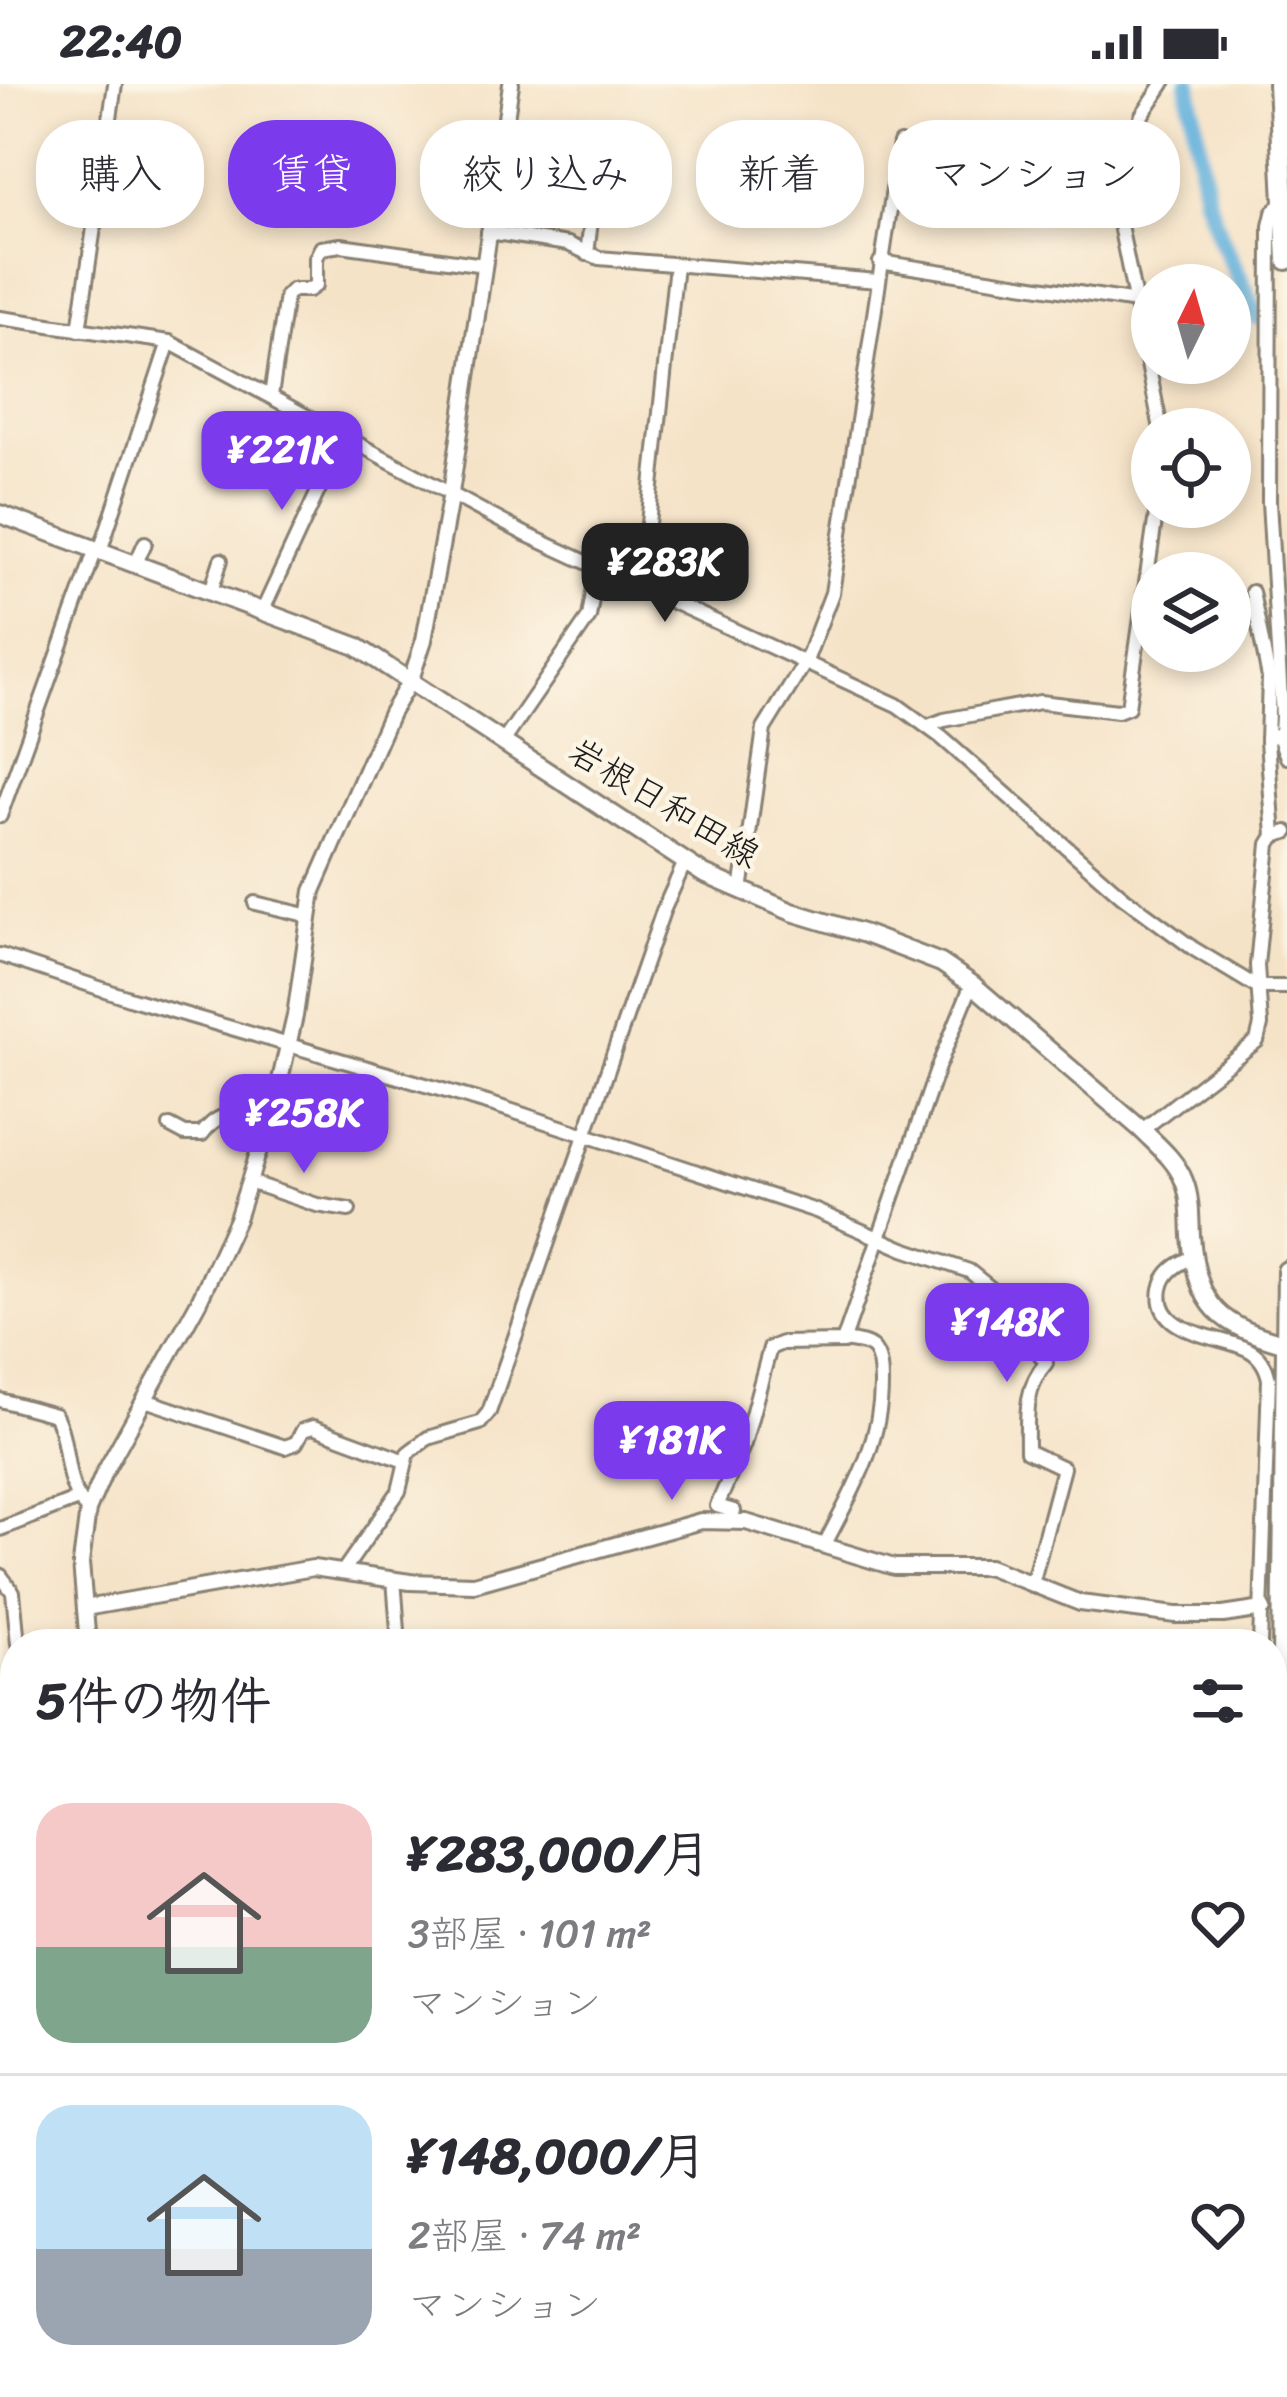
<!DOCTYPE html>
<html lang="ja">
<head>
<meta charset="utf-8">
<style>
  :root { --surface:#fff; --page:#f2f2f3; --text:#2b2b33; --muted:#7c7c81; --line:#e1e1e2; --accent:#7c3aed }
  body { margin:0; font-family:Sriracha,"Klee One",sans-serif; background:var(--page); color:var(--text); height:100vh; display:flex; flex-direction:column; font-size:45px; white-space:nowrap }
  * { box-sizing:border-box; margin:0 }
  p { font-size:39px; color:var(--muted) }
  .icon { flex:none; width:66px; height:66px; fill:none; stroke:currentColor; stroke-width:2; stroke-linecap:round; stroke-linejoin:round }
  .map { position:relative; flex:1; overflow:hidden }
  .drawer { position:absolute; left:0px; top:1545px; width:1287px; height:768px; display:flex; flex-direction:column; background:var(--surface); border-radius:48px 48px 0 0; box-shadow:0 6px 18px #0003 }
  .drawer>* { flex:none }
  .hud { position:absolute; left:36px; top:36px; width:1215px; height:108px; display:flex; gap:24px }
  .needle { width:78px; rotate:5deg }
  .controls { position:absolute; left:1131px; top:180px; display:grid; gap:24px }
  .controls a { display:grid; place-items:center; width:120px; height:120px; border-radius:50%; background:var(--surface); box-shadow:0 6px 18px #0003; font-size:60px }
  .price { position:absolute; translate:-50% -102px; padding:0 27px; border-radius:24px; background:var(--accent); color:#fff; font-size:39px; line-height:78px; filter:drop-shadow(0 3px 6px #0008) }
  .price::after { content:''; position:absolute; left:50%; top:72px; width:36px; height:27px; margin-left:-18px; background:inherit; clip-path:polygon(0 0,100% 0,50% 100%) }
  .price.current { background:#222; color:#fff }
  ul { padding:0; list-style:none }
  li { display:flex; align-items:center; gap:36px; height:300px; padding:0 36px }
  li+li { border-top:3px solid var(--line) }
  li span { display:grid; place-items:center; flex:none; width:336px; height:240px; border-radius:36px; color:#555 }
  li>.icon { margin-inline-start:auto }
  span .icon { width:144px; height:144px; fill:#fffc; stroke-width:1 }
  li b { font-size:51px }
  h2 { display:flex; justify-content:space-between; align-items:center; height:144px; padding:0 36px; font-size:51px }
  .chip { padding:0 42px; border-radius:48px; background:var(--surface); box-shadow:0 6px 18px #0003; font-size:42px; line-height:108px }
  .chip.current { background:var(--accent); color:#fff }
  .status { display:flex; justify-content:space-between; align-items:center; height:84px; padding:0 60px; background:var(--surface); direction:ltr }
  .status svg { height:33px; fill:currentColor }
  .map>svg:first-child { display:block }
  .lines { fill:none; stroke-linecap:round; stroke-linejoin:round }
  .river { stroke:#62b1dc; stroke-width:18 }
  .minor-casing { stroke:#888072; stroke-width:18 }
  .tertiary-casing { stroke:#888072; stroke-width:20 }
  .secondary-casing { stroke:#888072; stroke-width:22 }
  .trunk-casing { stroke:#888072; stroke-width:24 }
  .minor { stroke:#fff; stroke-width:12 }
  .tertiary { stroke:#fff; stroke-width:14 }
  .secondary { stroke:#fff; stroke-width:16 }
  .trunk { stroke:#fff; stroke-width:18 }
  .labels { text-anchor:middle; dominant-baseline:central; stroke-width:9; stroke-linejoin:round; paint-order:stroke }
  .street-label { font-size:36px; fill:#1c1c1c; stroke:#fcf5e5 }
</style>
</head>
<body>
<div class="status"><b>22:40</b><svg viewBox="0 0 49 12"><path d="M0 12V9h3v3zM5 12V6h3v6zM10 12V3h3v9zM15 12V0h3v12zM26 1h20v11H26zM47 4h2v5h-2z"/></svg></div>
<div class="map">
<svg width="1287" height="2313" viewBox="0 0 1287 2313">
  <rect width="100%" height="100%" fill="#fcf5e5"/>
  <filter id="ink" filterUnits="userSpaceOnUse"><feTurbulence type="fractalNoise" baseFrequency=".00833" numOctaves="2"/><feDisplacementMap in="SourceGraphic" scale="24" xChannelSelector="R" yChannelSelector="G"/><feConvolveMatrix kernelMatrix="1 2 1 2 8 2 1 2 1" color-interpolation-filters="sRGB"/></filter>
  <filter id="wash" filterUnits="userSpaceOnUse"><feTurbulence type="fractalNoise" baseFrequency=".004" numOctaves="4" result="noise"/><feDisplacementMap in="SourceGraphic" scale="48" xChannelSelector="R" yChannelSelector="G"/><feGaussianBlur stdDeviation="2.7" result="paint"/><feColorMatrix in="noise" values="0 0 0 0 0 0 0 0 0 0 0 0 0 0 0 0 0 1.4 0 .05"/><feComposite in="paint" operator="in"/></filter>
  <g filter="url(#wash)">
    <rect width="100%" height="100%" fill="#f5e3c8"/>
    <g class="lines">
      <g class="river">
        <path d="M 1189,0 L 1206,113 L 1220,153 L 1258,233"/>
        <path d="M 0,1966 L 15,1977"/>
      </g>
    </g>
  </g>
  <g filter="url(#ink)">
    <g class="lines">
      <g class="minor-casing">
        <g id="minor">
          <path d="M 492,118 L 547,123"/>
          <path d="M 488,148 L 568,160 L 599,174 L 878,197"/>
          <path d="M 587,170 L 593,120"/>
          <path d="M 880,178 L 1136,218"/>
          <path d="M 0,234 L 169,258 L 525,450 L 897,621 L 941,653 L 1122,812 L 1194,865 L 1257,903 L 1287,903"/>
          <path d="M 79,246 L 115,0"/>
          <path d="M 271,312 L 286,212 L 292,206 L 309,206 L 316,201 L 316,174 L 321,164 L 341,161 L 484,181"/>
          <path d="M 1161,345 L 1115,116 L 1142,31 L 1163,0"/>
          <path d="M 100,467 L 169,258"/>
          <path d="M 136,479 L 145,459"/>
          <path d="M 641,504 L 676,181"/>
          <path d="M 211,507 L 221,476"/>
          <path d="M 1252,508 L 1269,594 L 1267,657 L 1274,752"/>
          <path d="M 263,526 L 344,351"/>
          <path d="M 928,642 L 944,636 L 1040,618 L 1118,627 L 1128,623 L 1157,423"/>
          <path d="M 1279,652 L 1287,673"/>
          <path d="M 1267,655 L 1281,649 L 1282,632 L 1269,418 L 1270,142 L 1273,129 L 1284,116"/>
          <path d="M 503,658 L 589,533 L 597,485"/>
          <path d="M 0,732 L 96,465"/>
          <path d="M 741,807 L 764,645 L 806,577 L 832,509 L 900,59"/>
          <path d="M 255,819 L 310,832"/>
          <path d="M 0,871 L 132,915 L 494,1021 L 816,1127 L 904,1165 L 969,1187 L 1019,1227 L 1019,1240 L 1046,1279 C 1024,1303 1027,1335 1027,1367 L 1063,1384 L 1032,1500"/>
          <path d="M 170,1042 L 185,1050 L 202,1050 C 225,1020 235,1035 267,1044"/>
          <path d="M 1142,1046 L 1257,957 L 1261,941 L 1257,881 L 1269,760 L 1274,752 L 1287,748"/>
          <path d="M 249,1098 L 317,1121 L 349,1126"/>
          <path d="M 1193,1173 C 1177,1180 1164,1188 1161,1205 C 1153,1251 1220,1251 1247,1265 C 1260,1271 1266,1281 1269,1295 L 1260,1560"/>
          <path d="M 0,1316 L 55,1331 C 71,1361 62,1403 88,1426"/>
          <path d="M 145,1316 L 285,1363 L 296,1359 L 303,1346 L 313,1343 L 405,1377"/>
          <path d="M 729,1435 L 734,1427 L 717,1422 L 744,1360 L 770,1264 L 782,1259 L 843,1258 L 938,983 L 972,900"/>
          <path d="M 0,1445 L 78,1415"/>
          <path d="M 824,1462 C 851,1409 881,1361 881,1301 C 881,1290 881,1272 872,1264 C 865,1258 853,1258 844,1256"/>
          <path d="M 344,1486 L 399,1407 L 408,1369 L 428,1354 L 480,1339 L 489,1328 L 663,827 L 685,778"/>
          <path d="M 0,1491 L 13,1508 L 18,1560"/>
          <path d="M 394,1495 L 399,1560"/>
          <path d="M 0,1643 L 15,1634"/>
          <path d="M 0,1760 L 15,1700"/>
          <path d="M 0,1785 L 15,1779"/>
          <path d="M 451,2313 L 456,2298"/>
          <path d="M 997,2313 L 1013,2298"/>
          <path d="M 1113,2313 L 1129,2298"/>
        </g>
      </g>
      <g class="tertiary-casing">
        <g id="tertiary">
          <path d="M 85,1524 L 313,1484 L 410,1498 L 474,1500 L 701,1437 L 746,1438 L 894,1483 L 989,1483 L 1080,1519 L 1176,1531 L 1223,1531 L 1263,1525"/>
          <path d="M 88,1560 L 81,1479 L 88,1426 L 103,1391 L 199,1217 L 237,1135 L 276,1013 L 295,932 L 313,807 L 391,629 L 411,595 L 424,556 L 451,409 L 511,0"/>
          <path d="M 734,2298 L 748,2313"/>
          <path d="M 122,2313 L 127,2298"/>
        </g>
      </g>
      <g class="secondary-casing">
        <path id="secondary" d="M 0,430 L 356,562 L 704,790 L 792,828 L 865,850 L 941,879 L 972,900 L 1142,1046 C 1157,1061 1176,1076 1184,1097 C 1191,1114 1190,1134 1191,1152 C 1197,1224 1220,1242 1287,1260"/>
      </g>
      <g class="trunk-casing">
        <g id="trunk">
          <path d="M 1278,0 L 1287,176"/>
          <path d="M 1272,1998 L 1279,1804 L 1287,1187"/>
          <path d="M 1272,2080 L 1287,2036"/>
          <path d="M 1044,2313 L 1060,2298"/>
          <path d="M 1072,2313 L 1088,2298"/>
          <path d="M 1280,2313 L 1287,2133"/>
        </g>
      </g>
      <use href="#minor" class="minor"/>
      <use href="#tertiary" class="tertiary"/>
      <use href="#secondary" class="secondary"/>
      <use href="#trunk" class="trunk"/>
    </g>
  </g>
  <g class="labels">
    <g class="street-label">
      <text transform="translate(664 719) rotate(31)">岩根日和田線</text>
    </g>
  </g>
</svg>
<div class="controls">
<a><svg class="needle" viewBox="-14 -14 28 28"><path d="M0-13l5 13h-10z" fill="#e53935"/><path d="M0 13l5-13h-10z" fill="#7c7c81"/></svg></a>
<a><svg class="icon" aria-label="locate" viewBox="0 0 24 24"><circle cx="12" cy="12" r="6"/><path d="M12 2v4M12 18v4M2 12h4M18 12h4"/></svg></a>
<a><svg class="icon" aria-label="layers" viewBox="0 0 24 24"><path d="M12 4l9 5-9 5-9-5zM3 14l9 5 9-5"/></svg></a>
</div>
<b class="price" style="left:282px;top:429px">¥221K</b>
<b class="price current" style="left:665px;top:541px">¥283K</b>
<b class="price" style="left:304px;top:1092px">¥258K</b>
<b class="price" style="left:1007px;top:1301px">¥148K</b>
<b class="price" style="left:672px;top:1419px">¥181K</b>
<div class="hud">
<a class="chip">購入</a>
<a class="chip current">賃貸</a>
<a class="chip">絞り込み</a>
<a class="chip">新着</a>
<a class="chip">マンション</a>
</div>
<section class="drawer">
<h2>5件の物件<svg class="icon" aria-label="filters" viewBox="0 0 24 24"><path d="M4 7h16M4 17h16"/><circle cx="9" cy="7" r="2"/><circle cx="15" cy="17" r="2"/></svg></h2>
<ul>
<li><span style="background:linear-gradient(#f6c9c9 60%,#7fa58c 0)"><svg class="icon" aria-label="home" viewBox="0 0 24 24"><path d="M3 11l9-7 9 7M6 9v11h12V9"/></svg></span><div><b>¥283,000/月</b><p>3部屋 · 101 m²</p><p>マンション</p></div><svg class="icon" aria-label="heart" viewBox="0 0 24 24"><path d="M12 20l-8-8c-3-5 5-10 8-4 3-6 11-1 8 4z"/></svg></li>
<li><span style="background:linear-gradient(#bfe0f5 60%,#9aa5b1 0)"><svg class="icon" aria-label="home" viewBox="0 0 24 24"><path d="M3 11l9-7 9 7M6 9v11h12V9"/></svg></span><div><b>¥148,000/月</b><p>2部屋 · 74 m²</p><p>マンション</p></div><svg class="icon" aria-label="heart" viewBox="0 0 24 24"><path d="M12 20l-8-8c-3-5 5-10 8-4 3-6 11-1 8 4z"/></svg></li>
</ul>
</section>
</div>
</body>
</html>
